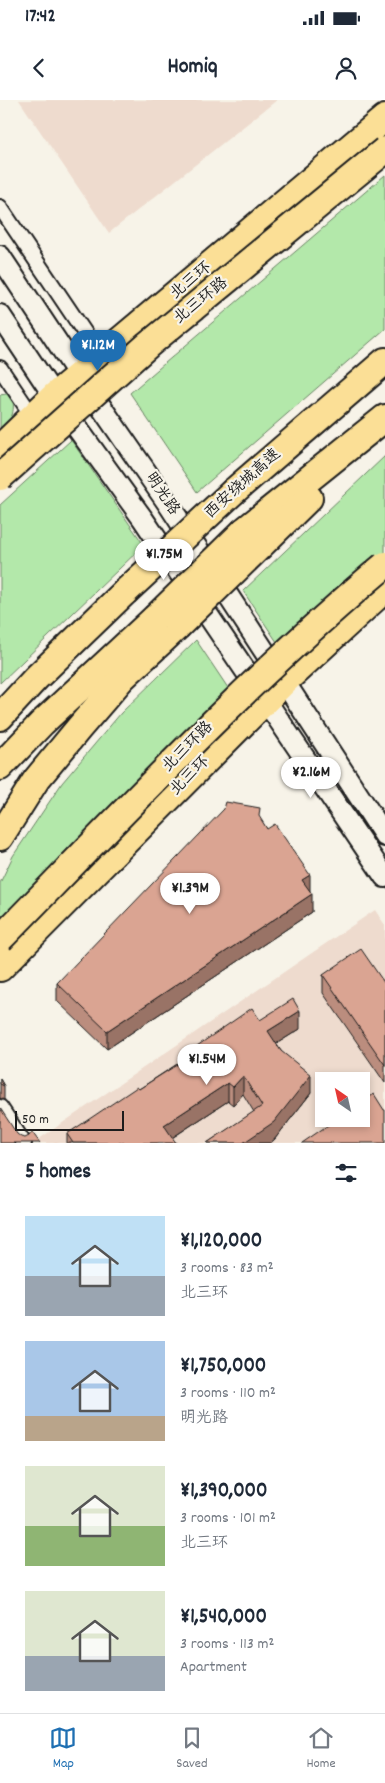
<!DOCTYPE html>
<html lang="en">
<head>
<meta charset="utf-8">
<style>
  :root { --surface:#fff; --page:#f2f2f3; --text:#1f2937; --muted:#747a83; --line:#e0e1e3; --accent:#1f6fb2 }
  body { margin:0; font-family:Dekko,"LXGW WenKai TC",sans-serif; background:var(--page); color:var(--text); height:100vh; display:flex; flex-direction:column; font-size:19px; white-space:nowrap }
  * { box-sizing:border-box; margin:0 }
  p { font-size:16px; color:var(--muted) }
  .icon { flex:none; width:28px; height:28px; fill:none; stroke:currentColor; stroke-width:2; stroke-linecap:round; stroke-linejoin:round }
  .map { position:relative; height:1043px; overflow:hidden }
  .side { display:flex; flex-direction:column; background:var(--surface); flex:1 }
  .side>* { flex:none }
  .needle { width:32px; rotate:326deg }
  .tools { position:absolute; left:315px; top:972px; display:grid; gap:10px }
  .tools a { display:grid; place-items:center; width:55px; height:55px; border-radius:0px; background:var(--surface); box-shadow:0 2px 8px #0003; font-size:25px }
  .scale { position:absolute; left:15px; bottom:12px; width:109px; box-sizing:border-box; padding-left:5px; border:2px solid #1c1c1c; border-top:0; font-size:14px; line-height:18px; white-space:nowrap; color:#1c1c1c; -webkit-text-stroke:4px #f7f3e8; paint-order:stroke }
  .price { position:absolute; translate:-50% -42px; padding:0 11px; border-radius:18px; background:#fff; color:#222; font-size:16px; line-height:32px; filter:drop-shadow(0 1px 2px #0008) }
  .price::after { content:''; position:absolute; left:50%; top:30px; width:15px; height:11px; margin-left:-8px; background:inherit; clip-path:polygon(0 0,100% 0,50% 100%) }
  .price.selected { background:var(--accent); color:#fff }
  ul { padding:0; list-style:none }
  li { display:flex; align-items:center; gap:15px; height:125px; padding:0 25px }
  li span { display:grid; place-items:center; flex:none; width:140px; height:100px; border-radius:0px; color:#555 }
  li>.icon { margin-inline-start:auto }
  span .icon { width:60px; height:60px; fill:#fffc; stroke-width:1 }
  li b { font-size:21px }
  h2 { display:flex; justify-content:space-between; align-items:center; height:60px; padding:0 25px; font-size:21px }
  .status { display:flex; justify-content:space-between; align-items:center; height:35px; padding:0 25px; background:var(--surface); direction:ltr }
  .status svg { height:14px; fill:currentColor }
  header { display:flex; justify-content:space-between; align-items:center; height:65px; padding:0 25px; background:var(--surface); font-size:22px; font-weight:800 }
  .tab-bar { display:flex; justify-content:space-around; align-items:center; height:70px; border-top:1px solid var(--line); background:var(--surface); font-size:14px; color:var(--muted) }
  .tab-bar a { display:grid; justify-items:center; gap:2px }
  .tab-bar .selected { color:var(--accent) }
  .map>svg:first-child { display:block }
  .built { fill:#eedbce; fill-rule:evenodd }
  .green { fill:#b3e8aa; stroke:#688263 }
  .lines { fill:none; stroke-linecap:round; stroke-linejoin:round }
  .street-casing { stroke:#1c1c1c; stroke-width:18 }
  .secondary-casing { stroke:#1c1c1c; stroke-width:24 }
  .highway-casing { stroke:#1c1c1c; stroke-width:30 }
  .street { stroke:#f7f3e8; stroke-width:14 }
  .secondary { stroke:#f7f3e8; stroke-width:20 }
  .highway { stroke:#fbdf96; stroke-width:26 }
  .highway-bridge-casing { stroke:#1c1c1c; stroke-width:30; stroke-linecap:butt }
  .highway-bridge { stroke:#fbdf96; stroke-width:26 }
  .wall { fill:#bb8d7e; stroke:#1c1c1c }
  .shaded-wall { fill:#997366; stroke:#1c1c1c }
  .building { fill:#daa492; stroke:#1c1c1c }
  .labels { text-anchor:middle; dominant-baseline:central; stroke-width:4.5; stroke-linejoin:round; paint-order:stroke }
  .street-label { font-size:16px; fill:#1c1c1c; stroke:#f7f3e8 }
</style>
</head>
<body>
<div class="status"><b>17:42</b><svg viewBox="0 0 49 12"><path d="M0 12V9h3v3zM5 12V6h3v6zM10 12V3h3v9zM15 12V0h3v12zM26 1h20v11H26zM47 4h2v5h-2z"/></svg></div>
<header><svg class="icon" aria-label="back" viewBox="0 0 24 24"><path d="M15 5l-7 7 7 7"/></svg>Homiq<svg class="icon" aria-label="person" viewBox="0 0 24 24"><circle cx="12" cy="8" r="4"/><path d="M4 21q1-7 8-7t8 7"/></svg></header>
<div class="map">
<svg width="385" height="1043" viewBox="0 0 385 1043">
  <rect width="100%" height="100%" fill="#f7f3e8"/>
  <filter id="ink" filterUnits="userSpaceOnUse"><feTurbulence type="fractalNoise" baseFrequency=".02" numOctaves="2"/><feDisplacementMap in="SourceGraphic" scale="10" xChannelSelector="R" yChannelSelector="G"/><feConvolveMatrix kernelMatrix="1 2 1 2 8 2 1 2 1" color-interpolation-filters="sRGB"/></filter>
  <g filter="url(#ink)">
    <g class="built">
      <path d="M 19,0 L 277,0 L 109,133 Z"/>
      <path d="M 375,810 L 385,825 L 385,1043 L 38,1043 L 36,1041 ZM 324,981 L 361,981 L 361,1019 L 324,1019 Z"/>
    </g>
    <g class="green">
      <path d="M 385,75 L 385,229 L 197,392 L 130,293 Z"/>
      <path d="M 12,293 C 15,310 14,319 0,331 L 0,295 Z"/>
      <path d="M 71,340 L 144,445 L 0,583 L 0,405 Z"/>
      <path d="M 385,356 L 385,465 L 285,554 L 243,491 Z"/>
      <path d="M 196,540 L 234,597 L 0,833 L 0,783 L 13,756 L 62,683 L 121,613 Z"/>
    </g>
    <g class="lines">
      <g class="street-casing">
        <g id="street">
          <path d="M 0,107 L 101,257"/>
          <path d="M 0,268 L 33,317"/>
          <path d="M 0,1007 L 24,1043"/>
        </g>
      </g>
      <g class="secondary-casing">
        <g id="secondary">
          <path d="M 0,156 L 79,275 L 169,405 L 385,736"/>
          <path d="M 0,215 L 54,296 L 143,419 L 385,777"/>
        </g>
      </g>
      <g class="highway-casing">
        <g id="highway">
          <path d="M 0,348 L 54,296 L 385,18"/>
          <path d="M 234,391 L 385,261"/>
          <path d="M 244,431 L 385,318"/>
          <path d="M 261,445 L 309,398"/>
          <path d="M 0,617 L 36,578 L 125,492"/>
          <path d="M 0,667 L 42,623 L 155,518"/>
          <path d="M 0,737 L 36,680 L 79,628 L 122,578 L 177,527"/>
          <path d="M 0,868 L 284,582 L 385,489"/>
        </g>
      </g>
      <use href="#street" class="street"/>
      <use href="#secondary" class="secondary"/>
      <use href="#highway" class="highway"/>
      <g class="highway-bridge-casing">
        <g id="highway-bridge">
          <path d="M 0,377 L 148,245 L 385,50"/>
          <path d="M 125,492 L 234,391"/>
          <path d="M 155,518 L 244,431"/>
          <path d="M 177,527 L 261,445"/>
          <path d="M 0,839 C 125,711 248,580 385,465"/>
        </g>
      </g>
      <use href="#highway-bridge" class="highway-bridge"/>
    </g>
    <g class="wall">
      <path d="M 260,719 L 310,791 L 312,812 L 107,949 L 57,901 L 57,883 Z"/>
      <path d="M 323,875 L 385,884 L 385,983 L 323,893 Z"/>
      <path d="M 260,920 L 300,929 L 276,944 L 311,993 L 274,1040 L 270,1043 L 207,1043 L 254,1012 L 243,994 L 233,1005 L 228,1001 L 172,1038 L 176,1043 L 67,1043 L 67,1034 L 139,989 L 197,951 L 197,946 Z"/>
      <path d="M 0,979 L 4,986 L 4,1000 L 0,998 Z"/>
    </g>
    <g class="shaded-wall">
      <path d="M 310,775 L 310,793 L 302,780 Z"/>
      <path d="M 312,794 L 312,812 L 107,949 L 107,931 Z"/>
      <path d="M 300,911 L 300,929 L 268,949 L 268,931 Z"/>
      <path d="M 311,975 L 311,993 L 274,1040 L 270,1043 L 243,1043 Z"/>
      <path d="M 243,976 L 243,994 L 233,1005 L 233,987 Z"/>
      <path d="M 228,983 L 228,1001 L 164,1043 L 164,1025 Z"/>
    </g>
    <g class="building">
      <path d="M 226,702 L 260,708 L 259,716 L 267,729 L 275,724 L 310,775 L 302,780 L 312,794 L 107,931 L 57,883 L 224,709 Z"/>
      <path d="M 361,849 L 385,884 L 385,965 L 323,875 Z"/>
      <path d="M 293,899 L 300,911 L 268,931 L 281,951 L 311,975 L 274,1022 L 243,1043 L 207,1043 L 262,1006 L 243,976 L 233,987 L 228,983 L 164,1025 L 176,1043 L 73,1043 L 67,1034 L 137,987 L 139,989 L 200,950 L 197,946 L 252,908 L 260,920 Z"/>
      <path d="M 0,979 L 4,986 L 0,984 Z"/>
      <path d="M 374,994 L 384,1010 L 385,1010 L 385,1043 L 302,1043 L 337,1019 L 361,1019 L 361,1003 Z"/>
      <path d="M 0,1008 L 17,1034 L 21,1037 L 25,1038 L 29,1036 L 32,1032 L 40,1043 L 0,1043 Z"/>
    </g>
  </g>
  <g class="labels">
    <g class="street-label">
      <text transform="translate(191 181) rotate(-40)">北三环</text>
      <text transform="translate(201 201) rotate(-39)">北三环路</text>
      <text transform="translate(243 384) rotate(-42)">西安绕城高速</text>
      <text transform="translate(162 394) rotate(56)">明光路</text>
      <text transform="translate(188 647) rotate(-45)">北三环路</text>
      <text transform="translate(190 676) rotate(-45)">北三环</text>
    </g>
  </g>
</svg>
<div class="tools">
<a><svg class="needle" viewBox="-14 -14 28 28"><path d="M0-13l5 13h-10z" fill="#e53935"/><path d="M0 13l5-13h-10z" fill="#747a83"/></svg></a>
</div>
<div class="scale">50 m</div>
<b class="price selected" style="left:98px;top:272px">¥1.12M</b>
<b class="price" style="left:164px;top:481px">¥1.75M</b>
<b class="price" style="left:311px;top:699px">¥2.16M</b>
<b class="price" style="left:190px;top:815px">¥1.39M</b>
<b class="price" style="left:207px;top:986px">¥1.54M</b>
</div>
<section class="side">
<h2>5 homes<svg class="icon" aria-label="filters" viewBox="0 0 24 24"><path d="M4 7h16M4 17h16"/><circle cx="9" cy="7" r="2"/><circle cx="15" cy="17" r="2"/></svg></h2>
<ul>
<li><span style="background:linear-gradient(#bfe0f5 60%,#9aa5b1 0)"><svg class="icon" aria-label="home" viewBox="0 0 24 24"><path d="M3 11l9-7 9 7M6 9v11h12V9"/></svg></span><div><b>¥1,120,000</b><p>3 rooms · 83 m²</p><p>北三环</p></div></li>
<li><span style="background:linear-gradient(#a9c7e8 75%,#b9a48a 0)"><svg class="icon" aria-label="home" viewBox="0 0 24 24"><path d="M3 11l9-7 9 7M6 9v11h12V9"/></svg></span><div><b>¥1,750,000</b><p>3 rooms · 110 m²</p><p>明光路</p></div></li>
<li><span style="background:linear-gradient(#dfe7d0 60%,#8fb573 0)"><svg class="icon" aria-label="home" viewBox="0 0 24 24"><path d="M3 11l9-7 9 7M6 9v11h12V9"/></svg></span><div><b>¥1,390,000</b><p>3 rooms · 101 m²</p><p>北三环</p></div></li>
<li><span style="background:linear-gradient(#dfe7d0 65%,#9aa5b1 0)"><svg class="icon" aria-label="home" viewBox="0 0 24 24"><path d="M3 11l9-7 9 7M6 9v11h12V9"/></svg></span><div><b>¥1,540,000</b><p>3 rooms · 113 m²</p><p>Apartment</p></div></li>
</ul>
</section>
<nav class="tab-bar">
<a class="selected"><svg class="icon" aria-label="map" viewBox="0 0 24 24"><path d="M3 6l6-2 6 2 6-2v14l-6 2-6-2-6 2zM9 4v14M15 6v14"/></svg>Map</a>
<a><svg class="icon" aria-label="saved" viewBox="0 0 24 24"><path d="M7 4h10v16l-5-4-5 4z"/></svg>Saved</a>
<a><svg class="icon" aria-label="home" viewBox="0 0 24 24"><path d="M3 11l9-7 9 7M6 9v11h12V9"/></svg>Home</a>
</nav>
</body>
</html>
